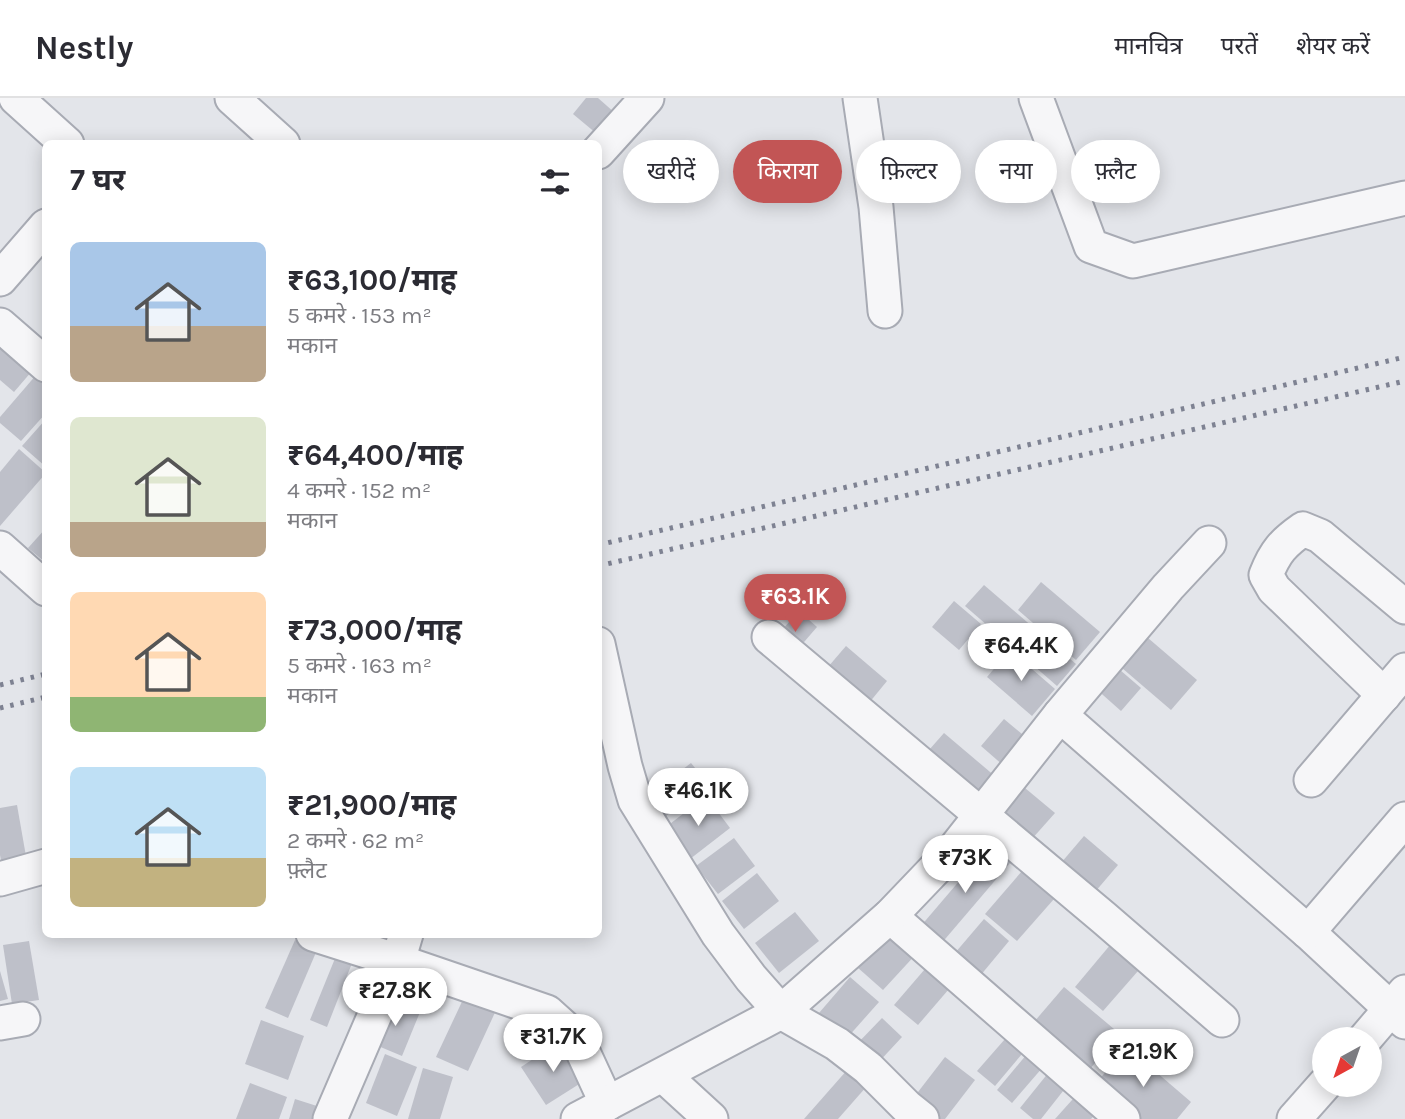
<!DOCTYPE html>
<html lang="hi">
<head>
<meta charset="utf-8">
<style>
  :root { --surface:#fff; --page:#f7f7f7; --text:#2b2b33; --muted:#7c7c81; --line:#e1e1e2; --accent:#c25555 }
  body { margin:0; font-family:Karla,"Noto Sans Devanagari",sans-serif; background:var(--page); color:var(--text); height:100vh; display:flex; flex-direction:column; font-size:26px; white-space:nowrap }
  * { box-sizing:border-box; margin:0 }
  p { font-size:23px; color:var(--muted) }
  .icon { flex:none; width:38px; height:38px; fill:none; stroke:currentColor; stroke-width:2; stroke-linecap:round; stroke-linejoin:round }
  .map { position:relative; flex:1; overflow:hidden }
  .side { position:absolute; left:42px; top:42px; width:560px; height:798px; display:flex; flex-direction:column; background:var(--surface); border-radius:10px; box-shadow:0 4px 18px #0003 }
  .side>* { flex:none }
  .top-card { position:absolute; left:623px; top:42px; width:665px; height:63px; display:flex; gap:14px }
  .needle { width:46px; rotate:220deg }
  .fabs { position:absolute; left:1312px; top:929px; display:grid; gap:14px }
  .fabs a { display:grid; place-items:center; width:70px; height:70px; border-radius:50%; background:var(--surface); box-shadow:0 4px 18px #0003; font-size:35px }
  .price { position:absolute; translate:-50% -60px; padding:0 16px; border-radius:24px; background:#fff; color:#222; font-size:23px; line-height:46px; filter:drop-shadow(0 2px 4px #0008) }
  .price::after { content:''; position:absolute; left:50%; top:42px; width:21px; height:16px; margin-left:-10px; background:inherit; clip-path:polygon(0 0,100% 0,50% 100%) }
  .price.on { background:var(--accent); color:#fff }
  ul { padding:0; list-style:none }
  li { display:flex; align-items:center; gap:21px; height:175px; padding:0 28px }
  li span { display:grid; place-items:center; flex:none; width:196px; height:140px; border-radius:10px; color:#555 }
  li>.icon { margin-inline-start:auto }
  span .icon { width:84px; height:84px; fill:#fffc; stroke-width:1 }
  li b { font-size:30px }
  h2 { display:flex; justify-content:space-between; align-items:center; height:84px; padding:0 28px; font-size:30px }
  .pill { padding:0 24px; border-radius:32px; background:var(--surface); box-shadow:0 4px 18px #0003; font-size:24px; line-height:63px }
  .pill.on { background:var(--accent); color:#fff }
  header { display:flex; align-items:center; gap:42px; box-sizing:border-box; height:98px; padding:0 35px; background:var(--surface); border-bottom:2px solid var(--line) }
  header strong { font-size:33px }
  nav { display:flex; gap:38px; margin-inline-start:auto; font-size:24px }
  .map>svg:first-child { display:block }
  .building { fill:#bec0c9 }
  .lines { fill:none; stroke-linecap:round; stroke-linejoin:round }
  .minor-casing { stroke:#a8abb4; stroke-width:37 }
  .minor { stroke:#f6f6f8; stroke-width:33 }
  .rail { stroke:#7e8292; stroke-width:5; stroke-dasharray:3.5 7; stroke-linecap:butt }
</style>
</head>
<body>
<header>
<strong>Nestly</strong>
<nav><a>मानचित्र</a><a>परतें</a><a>शेयर करें</a></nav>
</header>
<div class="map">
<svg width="1405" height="1021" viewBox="0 0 1405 1021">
  <rect width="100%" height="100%" fill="#e3e5ea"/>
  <g class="building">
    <path d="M 586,0 L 598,0 L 615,15 L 597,36 L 573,16 Z"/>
    <path d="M 0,232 L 38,266 L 14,294 L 0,282 Z"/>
    <path d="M 43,269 L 46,271 L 46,315 L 21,343 L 0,325 L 0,319 Z"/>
    <path d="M 46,321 L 46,369 L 22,348 Z"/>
    <path d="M 19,351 L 46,375 L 0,428 L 0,374 Z"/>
    <path d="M 46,430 L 46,465 L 28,450 Z"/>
    <path d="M 1041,484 L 1100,534 L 1076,562 L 1018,512 Z"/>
    <path d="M 984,487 L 1076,566 L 1057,588 L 965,508 Z"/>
    <path d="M 954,503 L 981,526 L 959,552 L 932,529 Z"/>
    <path d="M 799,513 L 817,529 L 792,558 L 773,542 Z"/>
    <path d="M 1141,534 L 1197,582 L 1171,612 L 1115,564 Z"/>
    <path d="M 846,548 L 887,583 L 864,611 L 822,576 Z"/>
    <path d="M 1010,552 L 1055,591 L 1032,618 L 987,579 Z"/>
    <path d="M 1113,566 L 1141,590 L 1121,613 L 1094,589 Z"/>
    <path d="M 1004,621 L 1028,641 L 1004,668 L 981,648 Z"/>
    <path d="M 944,635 L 996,679 L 974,705 L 922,660 Z"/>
    <path d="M 691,665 L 708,686 L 662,721 L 645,700 Z"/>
    <path d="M 1019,685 L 1055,715 L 1023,751 L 988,721 Z"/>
    <path d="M 706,698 L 730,730 L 690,761 L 666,729 Z"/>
    <path d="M 17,707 L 27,764 L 2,768 L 0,757 L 0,710 Z"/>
    <path d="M 1084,738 L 1118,767 L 1089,801 L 1055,772 Z"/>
    <path d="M 734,740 L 755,768 L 718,796 L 696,768 Z"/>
    <path d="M 990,747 L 1010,765 L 940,847 L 920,829 Z"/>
    <path d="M 1022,773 L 1054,801 L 1017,843 L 985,816 Z"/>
    <path d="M 757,775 L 779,803 L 744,831 L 722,803 Z"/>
    <path d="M 795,814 L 819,843 L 779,875 L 755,845 Z"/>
    <path d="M 984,821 L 1009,843 L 975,884 L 949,862 Z"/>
    <path d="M 891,831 L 918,854 L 883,892 L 857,869 Z"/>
    <path d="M 1116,840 L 1145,865 L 1103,913 L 1075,889 Z"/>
    <path d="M 295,842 L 317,852 L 288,920 L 265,910 Z"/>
    <path d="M 29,843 L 39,902 L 12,906 L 3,847 Z"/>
    <path d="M 338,853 L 354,860 L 327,929 L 310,922 Z"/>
    <path d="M 931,864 L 955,884 L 918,927 L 894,907 Z"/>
    <path d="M 0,873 L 8,901 L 0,903 Z"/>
    <path d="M 850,879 L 879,904 L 847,940 L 819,915 Z"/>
    <path d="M 1064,889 L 1120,936 L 1083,979 L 1028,931 Z"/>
    <path d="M 467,893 L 498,908 L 468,973 L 436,959 Z"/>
    <path d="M 389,901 L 420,914 L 402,958 L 371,945 Z"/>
    <path d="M 882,920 L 902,939 L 876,967 L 855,948 Z"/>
    <path d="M 261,922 L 304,938 L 288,982 L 245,966 Z"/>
    <path d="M 1005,941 L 1022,956 L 995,988 L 977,973 Z"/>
    <path d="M 559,944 L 584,983 L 546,1007 L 521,969 Z"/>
    <path d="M 1127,949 L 1191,1004 L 1177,1021 L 1140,1021 L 1097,984 Z"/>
    <path d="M 385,956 L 417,969 L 397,1018 L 366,1005 Z"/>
    <path d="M 1027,956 L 1043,969 L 1012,1005 L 997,992 Z"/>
    <path d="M 945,959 L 975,982 L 945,1021 L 927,1021 L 908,1007 Z"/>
    <path d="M 423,970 L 453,979 L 440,1021 L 408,1021 Z"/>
    <path d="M 848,971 L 867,988 L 838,1021 L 804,1021 Z"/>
    <path d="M 1049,974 L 1067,988 L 1041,1021 L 1033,1021 L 1020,1010 Z"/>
    <path d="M 250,985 L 287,999 L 279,1021 L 236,1021 Z"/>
    <path d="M 1081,992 L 1101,1010 L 1091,1021 L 1055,1021 Z"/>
    <path d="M 295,1001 L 320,1009 L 316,1021 L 289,1021 Z"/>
  </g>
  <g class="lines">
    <g class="minor-casing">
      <g id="minor">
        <path d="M 16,0 L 67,46"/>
        <path d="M 232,0 L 283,46"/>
        <path d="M 860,0 L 876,109 L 885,213"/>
        <path d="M 1036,0 L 1091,148 L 1133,163 L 1405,100"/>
        <path d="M 598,54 L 647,0"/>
        <path d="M 0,181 L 46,128"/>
        <path d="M 0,227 L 46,267"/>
        <path d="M 0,450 L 46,491"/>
        <path d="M 769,539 L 1104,820 L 1222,922"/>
        <path d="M 598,546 L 625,668 L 635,702 L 718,836 L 751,880 L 781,914 L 837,946 L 868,970 L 907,1009 L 922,1021"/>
        <path d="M 1384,597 L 1274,491 L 1266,477 C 1275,454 1283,445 1303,431 L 1320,438 L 1405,509"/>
        <path d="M 1060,617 L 1308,834 L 1405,924"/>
        <path d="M 1311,682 L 1405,572"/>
        <path d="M 0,781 L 46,768"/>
        <path d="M 890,818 L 1123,1021"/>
        <path d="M 1308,834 L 1405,721"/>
        <path d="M 313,836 L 398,863 L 547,914 L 577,941 L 607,1006"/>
        <path d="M 0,925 L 23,921"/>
        <path d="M 1364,942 L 1405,894"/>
        <path d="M 663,977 L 711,1021"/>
        <path d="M 330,1021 L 398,863 L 406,836"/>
        <path d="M 578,1021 L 781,914 L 890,818 L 956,749 L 1060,617 L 1168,489 L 1209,445"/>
        <path d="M 1294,1021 L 1325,986"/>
      </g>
    </g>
    <use href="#minor" class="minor"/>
    <g class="rail">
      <path d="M 598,447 L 1405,259"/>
      <path d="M 598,468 L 1405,283"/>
      <path d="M 0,587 L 46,576"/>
      <path d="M 0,610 L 46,599"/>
    </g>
  </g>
</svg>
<div class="fabs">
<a><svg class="needle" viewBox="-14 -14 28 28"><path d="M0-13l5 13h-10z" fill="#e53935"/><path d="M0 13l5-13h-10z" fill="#7c7c81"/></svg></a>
</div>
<b class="price on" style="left:795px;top:536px">₹63.1K</b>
<b class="price" style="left:1021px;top:585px">₹64.4K</b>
<b class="price" style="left:698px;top:730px">₹46.1K</b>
<b class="price" style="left:965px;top:797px">₹73K</b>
<b class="price" style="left:395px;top:930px">₹27.8K</b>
<b class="price" style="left:553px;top:976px">₹31.7K</b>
<b class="price" style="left:1143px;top:991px">₹21.9K</b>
<div class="top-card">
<a class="pill">खरीदें</a>
<a class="pill on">किराया</a>
<a class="pill">फ़िल्टर</a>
<a class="pill">नया</a>
<a class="pill">फ़्लैट</a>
</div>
<section class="side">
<h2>7 घर<svg class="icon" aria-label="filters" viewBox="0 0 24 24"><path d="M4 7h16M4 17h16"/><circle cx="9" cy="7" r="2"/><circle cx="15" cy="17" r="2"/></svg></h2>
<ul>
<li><span style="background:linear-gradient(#a9c7e8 60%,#b9a48a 0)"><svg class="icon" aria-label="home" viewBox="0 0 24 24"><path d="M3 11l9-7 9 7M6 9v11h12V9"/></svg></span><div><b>₹63,100/माह</b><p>5 कमरे · 153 m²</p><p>मकान</p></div></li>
<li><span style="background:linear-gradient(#dfe7d0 75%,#b9a48a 0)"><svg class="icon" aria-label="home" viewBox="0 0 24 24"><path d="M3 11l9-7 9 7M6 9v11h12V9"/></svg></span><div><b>₹64,400/माह</b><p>4 कमरे · 152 m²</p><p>मकान</p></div></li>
<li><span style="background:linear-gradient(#ffd9b3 75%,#8fb573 0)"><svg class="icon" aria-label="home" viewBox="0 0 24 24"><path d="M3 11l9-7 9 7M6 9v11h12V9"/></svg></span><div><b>₹73,000/माह</b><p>5 कमरे · 163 m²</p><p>मकान</p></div></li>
<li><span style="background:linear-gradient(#bfe0f5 65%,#c2b280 0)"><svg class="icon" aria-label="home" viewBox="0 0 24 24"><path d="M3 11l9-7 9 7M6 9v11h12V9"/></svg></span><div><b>₹21,900/माह</b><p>2 कमरे · 62 m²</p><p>फ़्लैट</p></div></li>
</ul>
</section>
</div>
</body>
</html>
